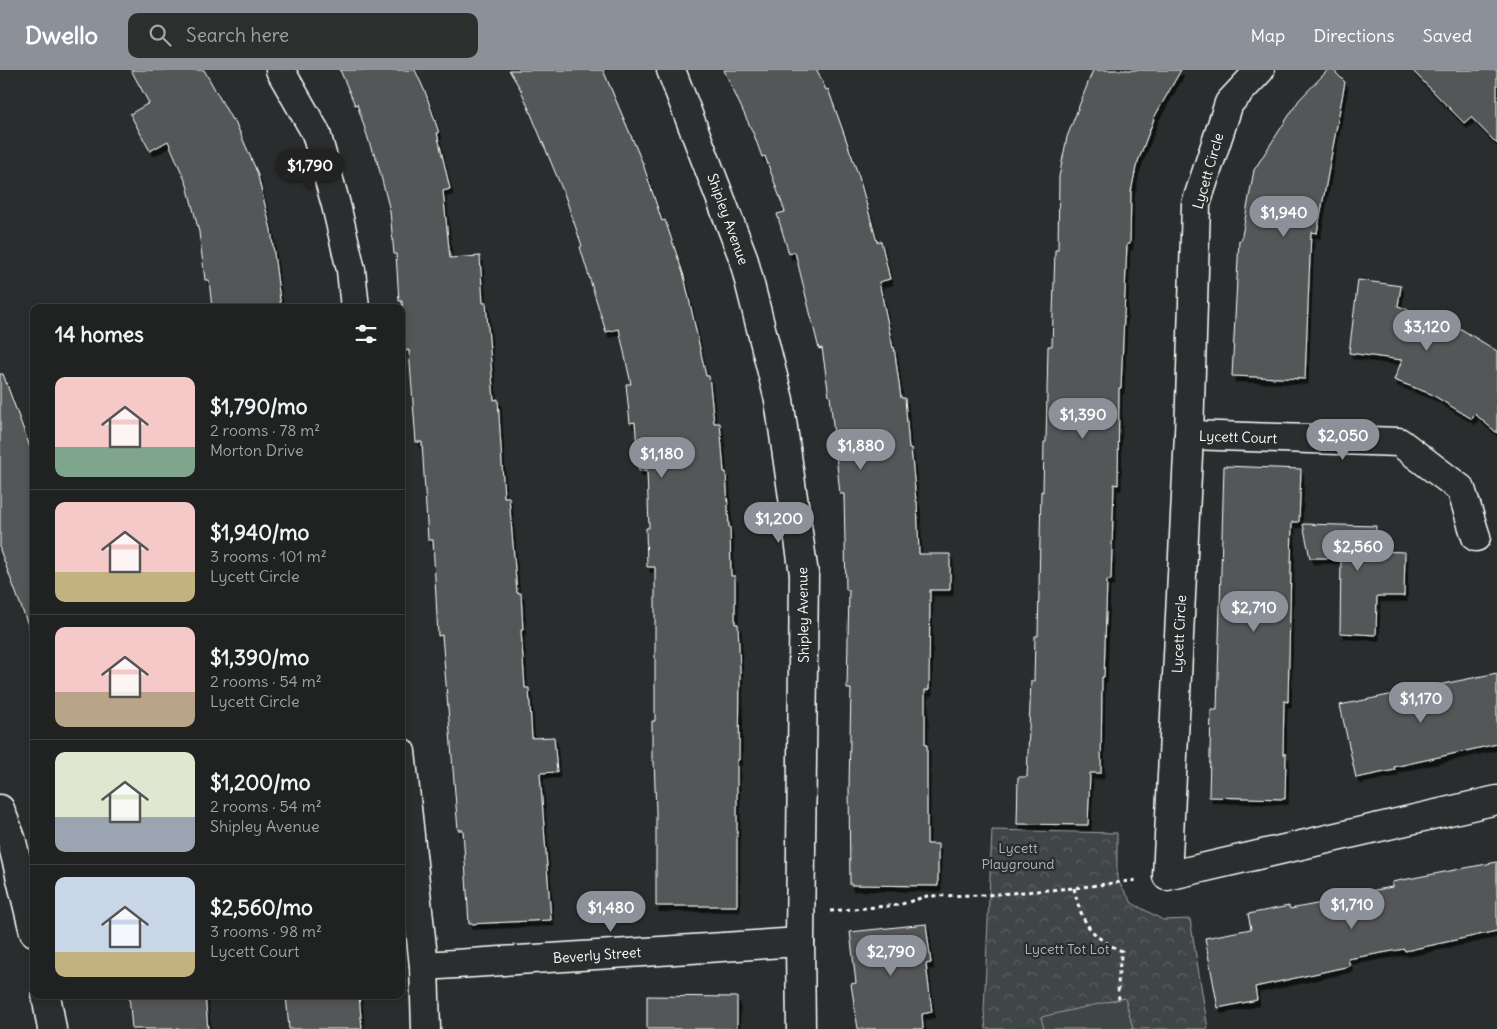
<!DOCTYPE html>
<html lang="en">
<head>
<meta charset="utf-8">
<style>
  :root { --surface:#202222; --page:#2d2f2f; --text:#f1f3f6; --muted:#a2a4a5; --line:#3d3f40; --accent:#8c9099 }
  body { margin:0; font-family:Delius,sans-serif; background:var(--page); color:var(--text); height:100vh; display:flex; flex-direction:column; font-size:19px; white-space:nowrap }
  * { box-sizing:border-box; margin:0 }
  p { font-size:16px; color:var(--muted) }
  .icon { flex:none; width:28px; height:28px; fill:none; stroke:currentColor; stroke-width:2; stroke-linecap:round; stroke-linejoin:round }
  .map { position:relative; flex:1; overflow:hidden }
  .panel { position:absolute; left:30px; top:234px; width:375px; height:695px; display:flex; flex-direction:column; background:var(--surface); border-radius:10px; box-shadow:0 2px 8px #0003,0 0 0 1px var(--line) }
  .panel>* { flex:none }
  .price { position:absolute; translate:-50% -42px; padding:0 11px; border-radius:18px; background:var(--accent); color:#fff; font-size:16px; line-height:32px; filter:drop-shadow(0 1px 2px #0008) }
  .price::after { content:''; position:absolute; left:50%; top:30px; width:15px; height:11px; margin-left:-8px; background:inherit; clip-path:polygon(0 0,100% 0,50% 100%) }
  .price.current { background:#222; color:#fff }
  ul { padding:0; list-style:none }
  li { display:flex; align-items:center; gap:15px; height:125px; padding:0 25px }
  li+li { border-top:1px solid var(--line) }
  li span { display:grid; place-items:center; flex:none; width:140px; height:100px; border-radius:10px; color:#555 }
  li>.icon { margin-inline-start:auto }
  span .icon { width:60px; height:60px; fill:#fffc; stroke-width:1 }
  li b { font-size:21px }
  h2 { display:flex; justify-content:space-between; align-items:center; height:60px; padding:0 25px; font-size:21px }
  header { display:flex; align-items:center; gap:30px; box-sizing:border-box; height:70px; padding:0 25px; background:var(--accent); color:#fff }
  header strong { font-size:24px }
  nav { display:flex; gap:28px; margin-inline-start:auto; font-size:18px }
  .search { width:350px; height:45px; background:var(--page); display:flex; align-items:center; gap:12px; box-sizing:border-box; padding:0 18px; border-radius:10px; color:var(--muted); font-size:19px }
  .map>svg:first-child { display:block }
  .forest { fill:url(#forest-crowns); stroke:#a0a2a2 }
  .garden { fill:#414445; stroke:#a0a2a2 }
  .building { fill:#555758; stroke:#fff; filter:url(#shadow) }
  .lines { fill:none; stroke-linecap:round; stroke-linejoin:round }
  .street-casing { stroke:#fff; stroke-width:31 }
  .secondary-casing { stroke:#fff; stroke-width:31 }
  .path { stroke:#fff; stroke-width:3; stroke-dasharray:4 4; stroke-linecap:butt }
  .street { stroke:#2a2d2e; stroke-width:28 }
  .secondary { stroke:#2a2d2e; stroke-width:28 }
  .labels { text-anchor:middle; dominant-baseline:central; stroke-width:4.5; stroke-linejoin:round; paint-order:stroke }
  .street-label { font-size:14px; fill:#fff; stroke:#2a2d2e }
  .park-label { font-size:14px; fill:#b3b4b5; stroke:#2a2d2e }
</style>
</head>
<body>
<header>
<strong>Dwello</strong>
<div class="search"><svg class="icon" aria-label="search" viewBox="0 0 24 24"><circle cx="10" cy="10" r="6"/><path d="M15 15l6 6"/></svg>Search here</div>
<nav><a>Map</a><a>Directions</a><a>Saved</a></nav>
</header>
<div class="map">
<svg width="1497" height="959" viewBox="0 0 1497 959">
  <defs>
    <pattern id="forest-crowns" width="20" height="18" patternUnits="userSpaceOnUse" patternTransform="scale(1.25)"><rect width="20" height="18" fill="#414445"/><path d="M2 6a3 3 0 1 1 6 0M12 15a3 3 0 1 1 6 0" fill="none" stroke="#5e6061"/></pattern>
    <filter id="shadow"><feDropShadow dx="3" dy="5.5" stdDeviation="0" flood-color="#0009"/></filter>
  </defs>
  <rect width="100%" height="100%" fill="#2a2d2e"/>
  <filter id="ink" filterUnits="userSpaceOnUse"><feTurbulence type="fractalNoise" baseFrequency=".02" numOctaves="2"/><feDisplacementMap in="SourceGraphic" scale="10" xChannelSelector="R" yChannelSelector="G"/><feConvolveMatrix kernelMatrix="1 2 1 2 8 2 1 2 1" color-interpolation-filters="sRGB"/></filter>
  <g filter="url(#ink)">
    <path class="forest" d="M 992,760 L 1117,763 L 1117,809 L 1132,833 L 1163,850 L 1190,849 L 1208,959 L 986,959 L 984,941 Z"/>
    <path class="garden" d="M 1125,928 L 1133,959 L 1044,959 L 1041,947 Z"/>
    <g class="building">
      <path d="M 131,0 L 204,0 L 232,50 L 234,49 L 257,102 L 271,160 L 281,238 L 212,238 L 209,210 L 205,210 L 199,162 L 187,115 L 168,71 L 150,81 L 130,44 L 149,33 Z"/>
      <path d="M 340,0 L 415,0 L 426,24 L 439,63 L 437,63 L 450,119 L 443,121 L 450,188 L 480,186 L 483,233 L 486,233 L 494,330 L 498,329 L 504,427 L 509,427 L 517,523 L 521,523 L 523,560 L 521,560 L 525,618 L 529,618 L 532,668 L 554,667 L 557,702 L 540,703 L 551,850 L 469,854 L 463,760 L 458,760 L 442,565 L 438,566 L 433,470 L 428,470 L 422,372 L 416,372 L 409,280 L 405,281 L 402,231 L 399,231 L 396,184 L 394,184 L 390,141 L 375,83 L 373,84 L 357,34 L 355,35 Z"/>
      <path d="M 509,0 L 603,0 L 643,94 L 662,151 L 665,150 L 684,206 L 706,306 L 709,306 L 714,353 L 720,353 L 724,402 L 726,402 L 729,457 L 730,457 L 731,506 L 735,506 L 735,554 L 738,554 L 740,601 L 739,690 L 737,690 L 737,836 L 656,836 L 656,742 L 654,691 L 652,691 L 652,651 L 655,651 L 655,497 L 647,497 L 646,458 L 649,458 L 647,400 L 639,401 L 635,352 L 630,353 L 626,314 L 631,314 L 619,259 L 606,262 L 580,177 L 582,176 L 565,126 L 521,20 Z"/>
      <path d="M 724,0 L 817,0 L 826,20 L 828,19 L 842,58 L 859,107 L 877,172 L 881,171 L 890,209 L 879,212 L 893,278 L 894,277 L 901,328 L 905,328 L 909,379 L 911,378 L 916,431 L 917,431 L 919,484 L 950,484 L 950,520 L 930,520 L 929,620 L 925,620 L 925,675 L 927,675 L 927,774 L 938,774 L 938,816 L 850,815 L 849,717 L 851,619 L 847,619 L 849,520 L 846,520 L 844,424 L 840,424 L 830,326 L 829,326 L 822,278 L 819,279 L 795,182 L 789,184 L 777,144 L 785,142 L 765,86 L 762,87 L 754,65 Z"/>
      <path d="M 1093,0 L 1181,0 L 1155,46 L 1136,97 L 1131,122 L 1130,174 L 1127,174 L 1121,318 L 1119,318 L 1118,415 L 1114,414 L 1111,510 L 1107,510 L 1104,607 L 1102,607 L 1101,703 L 1090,703 L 1088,755 L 1017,754 L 1018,707 L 1027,707 L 1031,611 L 1034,611 L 1035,566 L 1038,566 L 1041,421 L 1043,422 L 1044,372 L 1046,372 L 1048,276 L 1052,276 L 1055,180 L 1058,180 L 1059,107 L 1067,67 Z"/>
      <path d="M 1328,0 L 1333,0 L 1345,12 L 1317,163 L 1311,162 L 1305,309 L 1232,306 L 1239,170 L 1241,171 L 1254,100 L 1299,30 Z"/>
      <path d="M 1412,0 L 1497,0 L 1497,74 L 1471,47 L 1464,53 Z"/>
      <path d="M 1358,210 L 1401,216 L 1398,236 L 1461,259 L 1497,281 L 1497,363 L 1475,344 L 1472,349 L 1431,324 L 1394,310 L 1402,290 L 1349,283 Z"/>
      <path d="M 0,304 L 3,304 L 34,388 L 34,563 L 31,563 L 0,480 Z"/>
      <path d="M 1224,396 L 1301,399 L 1299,452 L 1292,452 L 1288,632 L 1284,631 L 1283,684 L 1286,684 L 1285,729 L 1209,727 L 1211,640 L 1217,640 Z"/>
      <path d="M 1303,454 L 1376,456 L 1375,481 L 1405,482 L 1404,526 L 1377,526 L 1376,565 L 1340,563 L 1341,488 L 1310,488 Z"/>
      <path d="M 1497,603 L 1497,674 L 1394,697 L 1395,700 L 1356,708 L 1340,635 Z"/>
      <path d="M 1497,792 L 1497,861 L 1405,881 L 1404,879 L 1348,889 L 1350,896 L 1255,917 L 1257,930 L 1218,938 L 1205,868 L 1251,859 L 1248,844 L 1289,836 L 1290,839 L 1343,829 L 1343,826 L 1392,817 L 1392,812 Z"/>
      <path d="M 926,854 L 931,893 L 926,894 L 932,942 L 922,944 L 923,959 L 858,959 L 851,914 L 856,913 L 850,862 Z"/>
      <path d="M 129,925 L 205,925 L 208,959 L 132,959 Z"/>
      <path d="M 286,925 L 359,925 L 362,959 L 289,959 Z"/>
      <path d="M 647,926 L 737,927 L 737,959 L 647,959 Z"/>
    </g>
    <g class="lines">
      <g class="street-casing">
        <g id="street">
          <path d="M 280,0 L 316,63 L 336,135 L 351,200 L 355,238"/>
          <path d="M 671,0 L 743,187 L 779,330 L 804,504 L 800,872 L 801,959"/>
          <path d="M 1260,0 L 1229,33 L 1196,134 L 1189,365 L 1167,806 L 1497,730"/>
          <path d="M 1189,365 L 1399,372 L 1461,419 L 1476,467"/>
          <path d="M 401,682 L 424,896 L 426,959"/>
          <path d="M 424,896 L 800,872"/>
        </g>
      </g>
      <g class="secondary-casing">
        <g id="secondary">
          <path d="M 0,739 L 11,768 L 34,862"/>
          <path d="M 46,925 L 52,959"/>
        </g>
      </g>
      <g class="path">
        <path d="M 1074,818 C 1081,851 1090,867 1122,881 C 1119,897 1117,913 1119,929"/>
        <path d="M 830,841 L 899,835 L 927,826 L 986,825 L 1074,818 L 1137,810"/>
      </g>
      <use href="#street" class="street"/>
      <use href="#secondary" class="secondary"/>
    </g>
  </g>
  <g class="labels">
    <g class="street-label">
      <text transform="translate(1208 101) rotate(-74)">Lycett Circle</text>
      <text transform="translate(728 149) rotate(70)">Shipley Avenue</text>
      <text transform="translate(1238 367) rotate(2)">Lycett Court</text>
      <text transform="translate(803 545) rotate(-91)">Shipley Avenue</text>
      <text transform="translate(1179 564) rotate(-87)">Lycett Circle</text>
      <text transform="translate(597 885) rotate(-4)">Beverly Street</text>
    </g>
    <g class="park-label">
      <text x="1018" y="778">Lycett<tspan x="1018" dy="16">Playground</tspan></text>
      <text x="1067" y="879">Lycett Tot Lot</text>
    </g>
  </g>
</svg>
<b class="price current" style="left:310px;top:121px">$1,790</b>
<b class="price" style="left:1284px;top:168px">$1,940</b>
<b class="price" style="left:1427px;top:282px">$3,120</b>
<b class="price" style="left:1083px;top:370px">$1,390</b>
<b class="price" style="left:1343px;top:391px">$2,050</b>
<b class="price" style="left:861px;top:401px">$1,880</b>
<b class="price" style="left:662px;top:409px">$1,180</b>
<b class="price" style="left:779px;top:474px">$1,200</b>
<b class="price" style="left:1358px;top:502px">$2,560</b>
<b class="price" style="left:1254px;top:563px">$2,710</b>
<b class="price" style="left:1421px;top:654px">$1,170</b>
<b class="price" style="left:1352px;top:860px">$1,710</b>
<b class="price" style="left:611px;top:863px">$1,480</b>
<b class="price" style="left:891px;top:907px">$2,790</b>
<section class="panel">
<h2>14 homes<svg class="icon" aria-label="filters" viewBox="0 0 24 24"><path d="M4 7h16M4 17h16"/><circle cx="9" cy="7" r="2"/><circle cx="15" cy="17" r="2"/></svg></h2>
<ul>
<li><span style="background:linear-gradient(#f6c9c9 70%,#7fa58c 0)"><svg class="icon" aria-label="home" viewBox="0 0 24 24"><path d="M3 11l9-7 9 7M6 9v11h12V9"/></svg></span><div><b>$1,790/mo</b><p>2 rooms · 78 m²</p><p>Morton Drive</p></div></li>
<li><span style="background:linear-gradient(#f6c9c9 70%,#c2b280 0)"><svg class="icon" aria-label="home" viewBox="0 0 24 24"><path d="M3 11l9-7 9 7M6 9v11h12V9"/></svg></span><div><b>$1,940/mo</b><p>3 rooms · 101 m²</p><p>Lycett Circle</p></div></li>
<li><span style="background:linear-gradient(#f6c9c9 65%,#b9a48a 0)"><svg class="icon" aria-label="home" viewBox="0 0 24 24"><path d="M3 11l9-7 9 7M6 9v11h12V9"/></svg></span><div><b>$1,390/mo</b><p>2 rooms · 54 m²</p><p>Lycett Circle</p></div></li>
<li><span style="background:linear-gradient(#dfe7d0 65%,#9aa5b1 0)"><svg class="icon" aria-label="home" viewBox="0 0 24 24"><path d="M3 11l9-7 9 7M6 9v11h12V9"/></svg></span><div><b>$1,200/mo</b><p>2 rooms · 54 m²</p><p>Shipley Avenue</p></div></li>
<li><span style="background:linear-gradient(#c9d6e8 75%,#c2b280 0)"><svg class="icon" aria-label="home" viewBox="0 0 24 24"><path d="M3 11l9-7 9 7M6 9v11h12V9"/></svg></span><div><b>$2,560/mo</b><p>3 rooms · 98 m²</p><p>Lycett Court</p></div></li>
</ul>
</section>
</div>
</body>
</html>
